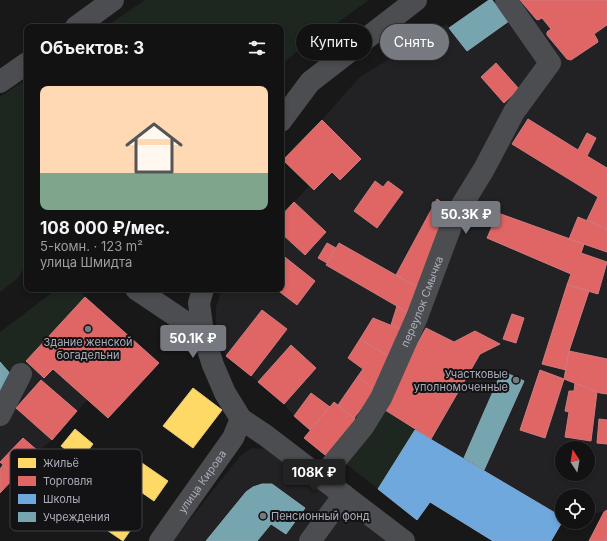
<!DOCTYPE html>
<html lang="ru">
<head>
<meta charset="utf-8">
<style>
  :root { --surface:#121212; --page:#1f2020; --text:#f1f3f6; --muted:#9c9e9f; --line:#313232; --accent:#777981 }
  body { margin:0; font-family:Inter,sans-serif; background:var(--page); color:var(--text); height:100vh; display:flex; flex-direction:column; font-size:15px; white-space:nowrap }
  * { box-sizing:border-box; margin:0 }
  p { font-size:13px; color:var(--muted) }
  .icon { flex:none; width:22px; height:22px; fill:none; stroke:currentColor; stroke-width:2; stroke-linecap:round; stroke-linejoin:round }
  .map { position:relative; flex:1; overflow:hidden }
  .details { position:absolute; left:24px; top:24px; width:260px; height:268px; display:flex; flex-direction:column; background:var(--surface); border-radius:8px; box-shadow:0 2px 6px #0003,0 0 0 1px var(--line) }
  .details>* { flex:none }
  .banner { position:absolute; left:296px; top:24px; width:251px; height:36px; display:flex; gap:8px }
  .needle { width:26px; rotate:349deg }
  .controls { position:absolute; left:555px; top:441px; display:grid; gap:8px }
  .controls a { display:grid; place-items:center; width:40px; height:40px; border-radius:50%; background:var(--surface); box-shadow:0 2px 6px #0003,0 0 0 1px var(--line); font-size:20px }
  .price { position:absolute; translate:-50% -34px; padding:0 9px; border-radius:4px; background:var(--accent); color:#fff; font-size:13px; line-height:26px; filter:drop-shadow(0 1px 2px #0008) }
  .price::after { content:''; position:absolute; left:50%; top:24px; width:12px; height:9px; margin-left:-6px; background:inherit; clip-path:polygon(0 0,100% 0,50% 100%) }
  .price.active { background:#222; color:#fff }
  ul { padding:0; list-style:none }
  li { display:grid; align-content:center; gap:8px; height:212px; padding:0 16px }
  li span { display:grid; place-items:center; height:124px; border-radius:8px; color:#555 }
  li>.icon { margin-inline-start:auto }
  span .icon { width:72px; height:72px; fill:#fffc; stroke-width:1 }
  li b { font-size:17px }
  h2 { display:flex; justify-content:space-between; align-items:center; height:48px; padding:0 16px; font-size:17px }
  .pill { padding:0 14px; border-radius:18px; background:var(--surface); box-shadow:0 2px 6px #0003,0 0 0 1px var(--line); font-size:14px; line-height:36px }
  .pill.active { background:var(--accent); color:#fff }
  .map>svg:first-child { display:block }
  .built { fill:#222224; fill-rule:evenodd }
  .green { fill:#1e2620 }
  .homes { fill:#ffd966; stroke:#e6cc7f }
  .shops { fill:#e06666; stroke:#d07b7f }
  .schools { fill:#6fa8dc; stroke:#81aad2 }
  .public { fill:#76a5af; stroke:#86a7b2 }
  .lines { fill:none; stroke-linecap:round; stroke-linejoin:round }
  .minor { stroke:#4c4d51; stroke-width:22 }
  .poi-dot { fill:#777981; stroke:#131214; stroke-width:1.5 }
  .labels { text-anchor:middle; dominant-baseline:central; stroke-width:4; stroke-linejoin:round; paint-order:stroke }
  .street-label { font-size:11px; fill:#aaadb9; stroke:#131214 }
  .poi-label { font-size:11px; fill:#aaadb9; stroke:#131214 }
  .key { fill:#131214; stroke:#404046; stroke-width:1 }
  .key-label { font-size:11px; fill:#aaadb9 }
</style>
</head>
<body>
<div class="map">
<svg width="607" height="541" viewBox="0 0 607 541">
  <rect width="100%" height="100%" fill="#181818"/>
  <g class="built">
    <path d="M 489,0 L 492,0 L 499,9 L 510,0 L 607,0 L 607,510 L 604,512 L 588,514 L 588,496 L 562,496 L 562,517 L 415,430 L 382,408 L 330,459 L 304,438 L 310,429 L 294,416 L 284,404 L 251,376 L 226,356 L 221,345 L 216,326 L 216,307 L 222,289 L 281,289 L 281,216 L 309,186 L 283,160 L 322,120 L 342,97 L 360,77 L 446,24 L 450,28 ZM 562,448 L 588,448 L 588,474 L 562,474 Z"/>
    <path d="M 85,297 L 159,363 L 108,418 L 87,400 L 52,440 L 38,451 L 0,493 L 0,362 L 14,378 L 26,361 Z"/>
    <path d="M 252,448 L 268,449 L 386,541 L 173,541 L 240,456 Z"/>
  </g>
  <g class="green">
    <path d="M 145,0 L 369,0 L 295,53 L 281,65 L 281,27 L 105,27 Z"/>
    <path d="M 27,79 L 27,262 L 18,278 L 0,292 L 0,97 Z"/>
    <path d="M 57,289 L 77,289 L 85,297 L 26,361 L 14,378 L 0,362 L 0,332 Z"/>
    <path d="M 382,408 L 415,430 L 378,489 L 341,460 Z"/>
  </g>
  <g class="homes">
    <path d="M 193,388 L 222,410 L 193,448 L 163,426 Z"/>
    <path d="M 75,429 L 93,444 L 80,461 L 61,446 Z"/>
    <path d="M 139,461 L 168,481 L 154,501 L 125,481 Z"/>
    <path d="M 108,492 L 141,515 L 123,541 L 89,518 Z"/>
  </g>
  <g class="shops">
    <path d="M 520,0 L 607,0 L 607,25 L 594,34 L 597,39 L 598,42 L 571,60 L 567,59 L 547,35 L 547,32 L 551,29 L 542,18 L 538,20 L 536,19 Z"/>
    <path d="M 496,63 L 519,89 L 504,103 L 481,77 Z"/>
    <path d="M 528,119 L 578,150 L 587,133 L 596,138 L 587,156 L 607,168 L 607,229 L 587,220 L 598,197 L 512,144 Z"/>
    <path d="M 322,120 L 361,159 L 340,180 L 332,172 L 314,190 L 283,160 Z"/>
    <path d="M 375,181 L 383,187 L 388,181 L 403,192 L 377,228 L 354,211 Z"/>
    <path d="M 437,199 L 452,210 L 417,287 L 396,275 Z"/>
    <path d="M 294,202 L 326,232 L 305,255 L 281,233 L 281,216 Z"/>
    <path d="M 498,213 L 584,244 L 581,253 L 607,262 L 598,294 L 567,285 L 571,274 L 487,238 Z"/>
    <path d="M 578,217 L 607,229 L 607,252 L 569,239 Z"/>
    <path d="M 327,243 L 336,248 L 327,263 L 318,258 Z"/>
    <path d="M 339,243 L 417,287 L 407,312 L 326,265 Z"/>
    <path d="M 281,254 L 315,281 L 297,305 L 276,289 L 281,289 Z"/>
    <path d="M 567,285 L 589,291 L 569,351 L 566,370 L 542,364 Z"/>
    <path d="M 85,297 L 159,363 L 108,418 L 53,369 L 44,378 L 26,361 Z"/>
    <path d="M 397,306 L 407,312 L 400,329 L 391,325 Z"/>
    <path d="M 262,310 L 287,329 L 251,376 L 226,356 Z"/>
    <path d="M 512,314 L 524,318 L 516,343 L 503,339 Z"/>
    <path d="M 373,318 L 400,329 L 388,356 L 360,339 Z"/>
    <path d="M 426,328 L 454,342 L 475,331 L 500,344 L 480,354 L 431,439 L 382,408 Z"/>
    <path d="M 360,339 L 388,356 L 375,391 L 358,376 L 363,369 L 348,358 Z"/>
    <path d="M 291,345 L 316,368 L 284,404 L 258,382 Z"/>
    <path d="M 569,351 L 607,359 L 607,394 L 600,393 L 564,379 Z"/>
    <path d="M 540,370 L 564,379 L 545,438 L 520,430 Z"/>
    <path d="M 358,376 L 375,391 L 354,418 L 338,405 Z"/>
    <path d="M 41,380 L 77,411 L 52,440 L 16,408 Z"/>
    <path d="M 575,383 L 597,392 L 591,441 L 565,437 L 569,412 L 565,411 L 569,391 L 574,391 Z"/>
    <path d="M 311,393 L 330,407 L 310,430 L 294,416 Z"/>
    <path d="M 334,402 L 360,423 L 330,459 L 304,438 Z"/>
    <path d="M 599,419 L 607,420 L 607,444 L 597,443 Z"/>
    <path d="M 23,438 L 38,451 L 16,476 L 0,462 Z"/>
    <path d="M 3,465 L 16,476 L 0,493 L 0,469 Z"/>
    <path d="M 607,510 L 607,541 L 589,541 L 604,512 Z"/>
  </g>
  <path class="schools" d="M 415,430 L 562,517 L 562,522 L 551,541 L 493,541 L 430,502 L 417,520 L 378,489 Z"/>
  <g class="public">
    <path d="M 489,0 L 492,0 L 509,21 L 467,51 L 449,28 Z"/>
    <path d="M 0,362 L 14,378 L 0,391 Z"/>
    <path d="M 502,371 L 524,381 L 484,470 L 464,458 Z"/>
    <path d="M 262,484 L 272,484 L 305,508 L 286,534 L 271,524 L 257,541 L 206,541 L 246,492 L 253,487 Z"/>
  </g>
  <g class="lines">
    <g class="minor">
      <path d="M 76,27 L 113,0"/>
      <path d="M 0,82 L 27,63"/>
      <path d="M 281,121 L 310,82 L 416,0"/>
      <path d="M 136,289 L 203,334"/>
      <path d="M 203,289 L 199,303 L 203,334 L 213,365 L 225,393 L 241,419 L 265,435 L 404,541"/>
      <path d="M 0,415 L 21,374"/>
      <path id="s1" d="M 321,478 L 363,427 L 381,398 L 417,317 L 454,218 L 484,169 L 514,112 L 550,63 L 506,0"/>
      <path id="s2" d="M 160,541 L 233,438 L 241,419"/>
      <path d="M 310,541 L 344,495"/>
    </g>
  </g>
  <g class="poi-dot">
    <circle cx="88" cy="329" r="4"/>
    <circle cx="516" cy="380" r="4"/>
    <circle cx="263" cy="516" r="4"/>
  </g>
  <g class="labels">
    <g class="street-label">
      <text stroke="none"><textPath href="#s1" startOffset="205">переулок Смычка</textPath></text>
      <text stroke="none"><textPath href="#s2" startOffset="73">улица Кирова</textPath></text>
    </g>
    <g class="poi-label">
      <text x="88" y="342">Здание женской<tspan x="88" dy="13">богадельни</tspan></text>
      <text x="508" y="374" text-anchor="end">Участковые<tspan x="508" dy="13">уполномоченные</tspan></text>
      <text x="271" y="516" text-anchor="start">Пенсионный фонд</text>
    </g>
  </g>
  <rect x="10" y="449" width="132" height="82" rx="6" class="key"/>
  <rect x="18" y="458" width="18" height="10" fill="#ffd966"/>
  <rect x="18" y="476" width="18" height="10" fill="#e06666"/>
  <rect x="18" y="494" width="18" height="10" fill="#6fa8dc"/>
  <rect x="18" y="512" width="18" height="10" fill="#76a5af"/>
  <g class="key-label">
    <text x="43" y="467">Жильё</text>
    <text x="43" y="485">Торговля</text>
    <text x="43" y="503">Школы</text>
    <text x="43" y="521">Учреждения</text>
  </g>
</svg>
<div class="controls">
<a><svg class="needle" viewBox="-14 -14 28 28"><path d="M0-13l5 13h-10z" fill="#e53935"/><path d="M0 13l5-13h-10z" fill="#9c9e9f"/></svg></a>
<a><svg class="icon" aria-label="locate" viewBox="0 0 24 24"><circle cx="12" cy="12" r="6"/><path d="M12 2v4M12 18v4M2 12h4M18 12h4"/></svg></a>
</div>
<b class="price" style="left:466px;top:235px">50.3K ₽</b>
<b class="price" style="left:193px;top:359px">50.1K ₽</b>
<b class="price active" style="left:314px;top:493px">108K ₽</b>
<div class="banner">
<a class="pill">Купить</a>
<a class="pill active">Снять</a>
</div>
<section class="details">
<h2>Объектов: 3<svg class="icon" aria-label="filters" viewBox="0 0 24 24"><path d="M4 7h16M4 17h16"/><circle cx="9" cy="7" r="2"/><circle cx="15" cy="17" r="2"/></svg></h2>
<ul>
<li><span style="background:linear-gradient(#ffd9b3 70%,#7fa58c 0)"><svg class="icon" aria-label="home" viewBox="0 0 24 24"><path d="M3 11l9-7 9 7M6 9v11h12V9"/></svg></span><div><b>108 000 ₽/мес.</b><p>5-комн. · 123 m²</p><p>улица Шмидта</p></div></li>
</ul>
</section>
</div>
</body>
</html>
